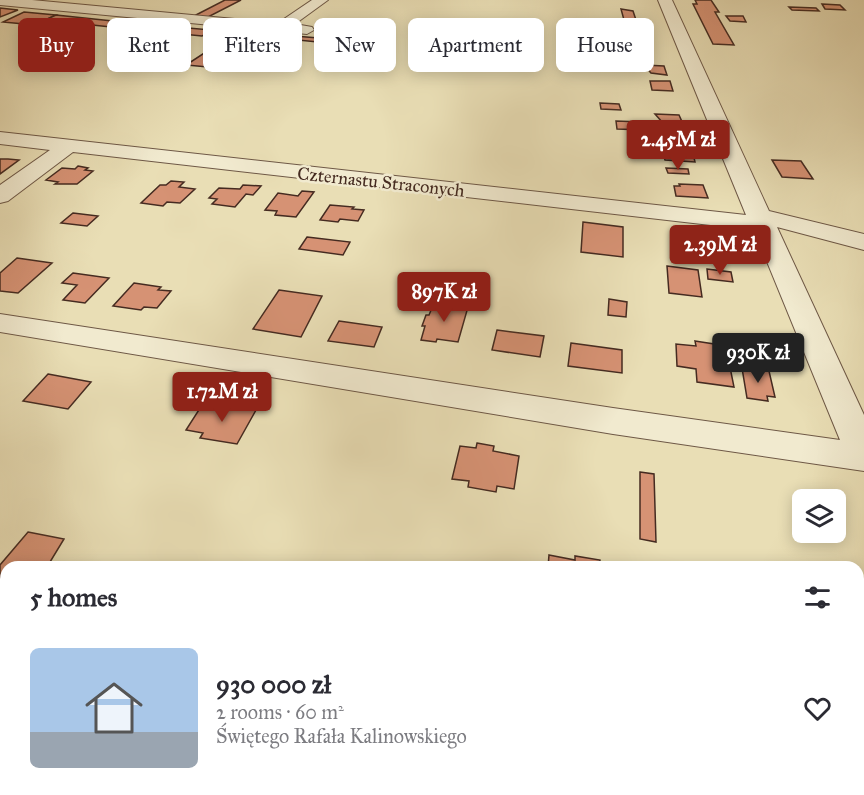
<!DOCTYPE html>
<html lang="en">
<head>
<meta charset="utf-8">
<style>
  :root { --surface:#fff; --page:#f2f2f3; --text:#2b2b33; --muted:#7c7c81; --accent:#8f2418 }
  body { margin:0; font-family:"IM FELL Great Primer",serif; background:var(--page); color:var(--text); height:100vh; display:flex; flex-direction:column; font-size:22px; white-space:nowrap }
  * { box-sizing:border-box; margin:0 }
  p { font-size:20px; color:var(--muted) }
  .icon { flex:none; width:33px; height:33px; fill:none; stroke:currentColor; stroke-width:2; stroke-linecap:round; stroke-linejoin:round }
  .map { position:relative; flex:1; overflow:hidden }
  .drawer { position:absolute; left:0px; top:561px; width:864px; height:234px; display:flex; flex-direction:column; background:var(--surface); border-radius:18px 18px 0 0; box-shadow:0 3px 15px #0003 }
  .drawer>* { flex:none }
  .top-card { position:absolute; left:18px; top:18px; width:828px; height:54px; display:flex; gap:12px }
  .tools { position:absolute; left:792px; top:489px; display:grid; gap:12px }
  .tools a { display:grid; place-items:center; width:54px; height:54px; border-radius:9px; background:var(--surface); box-shadow:0 3px 15px #0003; font-size:30px }
  .price { position:absolute; translate:-50% -51px; padding:0 14px; border-radius:6px; background:var(--accent); color:#fff; font-size:20px; line-height:39px; filter:drop-shadow(0 2px 3px #0008) }
  .price::after { content:''; position:absolute; left:50%; top:36px; width:18px; height:14px; margin-left:-9px; background:inherit; clip-path:polygon(0 0,100% 0,50% 100%) }
  .price.on { background:#222; color:#fff }
  ul { padding:0; list-style:none }
  li { display:flex; align-items:center; gap:18px; height:150px; padding:0 30px }
  li span { display:grid; place-items:center; flex:none; width:168px; height:120px; border-radius:9px; color:#555 }
  li>.icon { margin-inline-start:auto }
  span .icon { width:72px; height:72px; fill:#fffc; stroke-width:1 }
  li b { font-size:26px }
  h2 { display:flex; justify-content:space-between; align-items:center; height:72px; padding:0 30px; font-size:26px }
  .pill { padding:0 21px; border-radius:9px; background:var(--surface); box-shadow:0 3px 15px #0003; font-size:21px; line-height:54px }
  .pill.on { background:var(--accent); color:#fff }
  .map>svg:first-child { display:block }
  .building { fill:#d69274; stroke:#452b21; stroke-width:1.5 }
  .lines { fill:none; stroke-linecap:round; stroke-linejoin:round }
  .minor-casing { stroke:#6e5846; stroke-width:2 }
  .minor { fill:#f1eacf; fill-rule:evenodd }
  .labels { text-anchor:middle; dominant-baseline:central; stroke-width:5; stroke-linejoin:round; paint-order:stroke }
  .far-street-label { font-size:18px; fill:#452b21; stroke:#f1eacf }
</style>
</head>
<body>
<div class="map">
<svg width="864" height="795" viewBox="0 0 864 795">
  <rect width="100%" height="100%" fill="#e9deb5"/>
  <filter id="stains"><feTurbulence type="fractalNoise" baseFrequency=".00333" numOctaves="4"/><feColorMatrix values="0 0 0 0 .2 0 0 0 0 .09 0 0 0 0 .02 0 0 0 .5 -.17"/></filter>
  <radialGradient id="worn" r=".72"><stop offset=".6" stop-color="#630" stop-opacity="0"/><stop offset="1" stop-color="#630" stop-opacity=".3"/></radialGradient>
  <g class="building">
    <path d="M 225,0 L 241,0 L 206,18 L 192,17 Z"/>
    <path d="M 695,0 L 711,0 L 719,12 L 715,12 L 734,45 L 713,44 L 693,4 L 697,4 Z"/>
    <path d="M 822,4 L 840,5 L 845,10 L 825,9 Z"/>
    <path d="M 789,7 L 816,8 L 819,11 L 792,10 Z"/>
    <path d="M 0,8 L 18,10 L 0,17 Z"/>
    <path d="M 621,9 L 633,11 L 636,20 L 624,20 Z"/>
    <path d="M 24,12 L 56,15 L 35,25 L 3,22 Z"/>
    <path d="M 56,15 L 122,22 L 111,27 L 45,20 Z"/>
    <path d="M 726,16 L 743,16 L 746,22 L 730,21 Z"/>
    <path d="M 122,22 L 211,30 L 202,36 L 111,27 Z"/>
    <path d="M 635,24 L 648,24 L 652,32 L 634,31 L 633,28 L 636,28 Z"/>
    <path d="M 334,26 L 343,27 L 340,30 L 359,31 L 351,38 L 318,38 L 327,28 Z"/>
    <path d="M 282,35 L 331,39 L 361,42 L 357,46 L 278,38 Z"/>
    <path d="M 632,36 L 649,37 L 650,42 L 633,41 L 628,37 Z"/>
    <path d="M 361,42 L 392,45 L 389,48 L 357,46 Z"/>
    <path d="M 218,44 L 239,47 L 208,67 L 186,65 Z"/>
    <path d="M 632,55 L 644,55 L 646,62 L 644,62 L 644,64 L 635,64 Z"/>
    <path d="M 644,65 L 664,66 L 667,75 L 651,73 Z"/>
    <path d="M 650,81 L 670,81 L 673,91 L 652,90 Z"/>
    <path d="M 600,103 L 619,104 L 621,110 L 601,109 Z"/>
    <path d="M 655,114 L 679,115 L 683,124 L 663,123 Z"/>
    <path d="M 616,121 L 642,122 L 644,130 L 617,129 Z"/>
    <path d="M 655,134 L 680,135 L 681,140 L 663,139 L 664,143 L 657,143 Z"/>
    <path d="M 663,147 L 692,149 L 695,162 L 665,160 L 661,148 Z"/>
    <path d="M 0,159 L 8,159 L 19,160 L 0,174 Z"/>
    <path d="M 772,160 L 801,161 L 813,179 L 782,177 Z"/>
    <path d="M 78,166 L 88,168 L 85,170 L 93,171 L 77,184 L 55,184 L 58,182 L 46,180 L 62,168 L 75,169 Z"/>
    <path d="M 666,168 L 688,169 L 689,174 L 668,173 Z"/>
    <path d="M 171,181 L 184,182 L 179,187 L 195,189 L 180,203 L 167,202 L 163,206 L 141,203 L 160,185 L 166,185 Z"/>
    <path d="M 679,184 L 703,185 L 708,198 L 676,196 L 674,186 L 680,186 Z"/>
    <path d="M 243,185 L 261,186 L 253,195 L 246,194 L 235,207 L 212,204 L 217,199 L 209,198 L 219,188 L 240,189 Z"/>
    <path d="M 302,191 L 314,192 L 296,217 L 275,215 L 277,211 L 265,210 L 278,193 L 298,196 Z"/>
    <path d="M 330,205 L 354,207 L 352,209 L 364,210 L 358,221 L 340,219 L 338,222 L 320,220 Z"/>
    <path d="M 73,213 L 98,216 L 87,226 L 61,223 Z"/>
    <path d="M 583,222 L 623,227 L 623,257 L 581,252 Z"/>
    <path d="M 307,237 L 350,242 L 343,255 L 299,249 Z"/>
    <path d="M 17,258 L 52,263 L 18,293 L 0,291 L 0,273 Z"/>
    <path d="M 667,266 L 698,270 L 702,297 L 669,293 Z"/>
    <path d="M 707,269 L 731,272 L 733,282 L 708,279 Z"/>
    <path d="M 73,273 L 109,278 L 85,303 L 63,300 L 77,285 L 62,283 Z"/>
    <path d="M 134,283 L 161,287 L 158,290 L 171,291 L 157,308 L 144,307 L 141,310 L 113,306 Z"/>
    <path d="M 279,290 L 322,296 L 301,337 L 253,329 Z"/>
    <path d="M 609,299 L 627,302 L 626,317 L 608,315 Z"/>
    <path d="M 434,303 L 468,307 L 458,342 L 437,339 L 436,342 L 421,340 L 425,326 L 422,326 L 426,315 L 429,315 Z"/>
    <path d="M 339,321 L 382,327 L 374,347 L 328,341 Z"/>
    <path d="M 497,330 L 544,336 L 540,357 L 492,350 Z"/>
    <path d="M 695,341 L 727,346 L 729,358 L 725,358 L 726,366 L 730,367 L 734,387 L 697,382 L 696,369 L 677,366 L 676,344 L 696,346 Z"/>
    <path d="M 571,343 L 622,350 L 622,373 L 568,366 Z"/>
    <path d="M 742,368 L 769,371 L 775,397 L 767,396 L 768,401 L 747,398 Z"/>
    <path d="M 48,374 L 91,382 L 68,409 L 23,401 Z"/>
    <path d="M 202,405 L 219,408 L 221,405 L 256,410 L 237,444 L 200,438 L 203,433 L 186,430 Z"/>
    <path d="M 477,443 L 494,446 L 493,451 L 519,456 L 514,489 L 497,486 L 496,492 L 468,487 L 469,481 L 452,479 L 460,446 L 476,448 Z"/>
    <path d="M 640,472 L 654,474 L 656,542 L 640,539 Z"/>
    <path d="M 28,532 L 64,539 L 47,567 L 6,567 L 6,626 L 3,630 L 0,629 L 0,565 Z"/>
    <path d="M 549,555 L 575,560 L 575,556 L 600,560 L 599,567 L 548,567 Z"/>
    <path d="M 542,789 L 607,789 L 607,795 L 541,795 Z"/>
  </g>
  <g class="lines">
    <g class="minor-casing">
      <g id="minor">
        <path d="M 0,0 L 32,0 L 278,23 L 312,0 L 328,0 L 295,24 L 312,27 L 314,30 L 307,34 L 0,5 Z"/>
        <path d="M 658,0 L 672,0 L 769,211 L 864,234 L 864,250 L 777,227 L 864,415 L 864,471 L 613,434 L 0,332 L 0,314 L 613,408 L 840,440 L 754,230 L 73,152 L 8,201 L 0,203 L 0,185 L 50,150 L 0,144 L 0,132 L 746,215 Z"/>
      </g>
    </g>
    <use href="#minor" class="minor"/>
  </g>
  <g class="labels">
    <g class="far-street-label">
      <text transform="translate(381 182) rotate(6)">Czternastu Straconych</text>
    </g>
  </g>
  <rect width="100%" height="100%" filter="url(#stains)"/>
  <rect width="100%" height="100%" fill="url(#worn)"/>
</svg>
<div class="tools">
<a><svg class="icon" aria-label="layers" viewBox="0 0 24 24"><path d="M12 4l9 5-9 5-9-5zM3 14l9 5 9-5"/></svg></a>
</div>
<b class="price" style="left:678px;top:171px">2.45M zł</b>
<b class="price" style="left:720px;top:276px">2.39M zł</b>
<b class="price" style="left:444px;top:323px">897K zł</b>
<b class="price on" style="left:758px;top:384px">930K zł</b>
<b class="price" style="left:222px;top:423px">1.72M zł</b>
<div class="top-card">
<a class="pill on">Buy</a>
<a class="pill">Rent</a>
<a class="pill">Filters</a>
<a class="pill">New</a>
<a class="pill">Apartment</a>
<a class="pill">House</a>
</div>
<section class="drawer">
<h2>5 homes<svg class="icon" aria-label="filters" viewBox="0 0 24 24"><path d="M4 7h16M4 17h16"/><circle cx="9" cy="7" r="2"/><circle cx="15" cy="17" r="2"/></svg></h2>
<ul>
<li><span style="background:linear-gradient(#a9c7e8 70%,#9aa5b1 0)"><svg class="icon" aria-label="home" viewBox="0 0 24 24"><path d="M3 11l9-7 9 7M6 9v11h12V9"/></svg></span><div><b>930 000 zł</b><p>2 rooms · 60 m²</p><p>Świętego Rafała Kalinowskiego</p></div><svg class="icon" aria-label="heart" viewBox="0 0 24 24"><path d="M12 20l-8-8c-3-5 5-10 8-4 3-6 11-1 8 4z"/></svg></li>
</ul>
</section>
</div>
</body>
</html>
